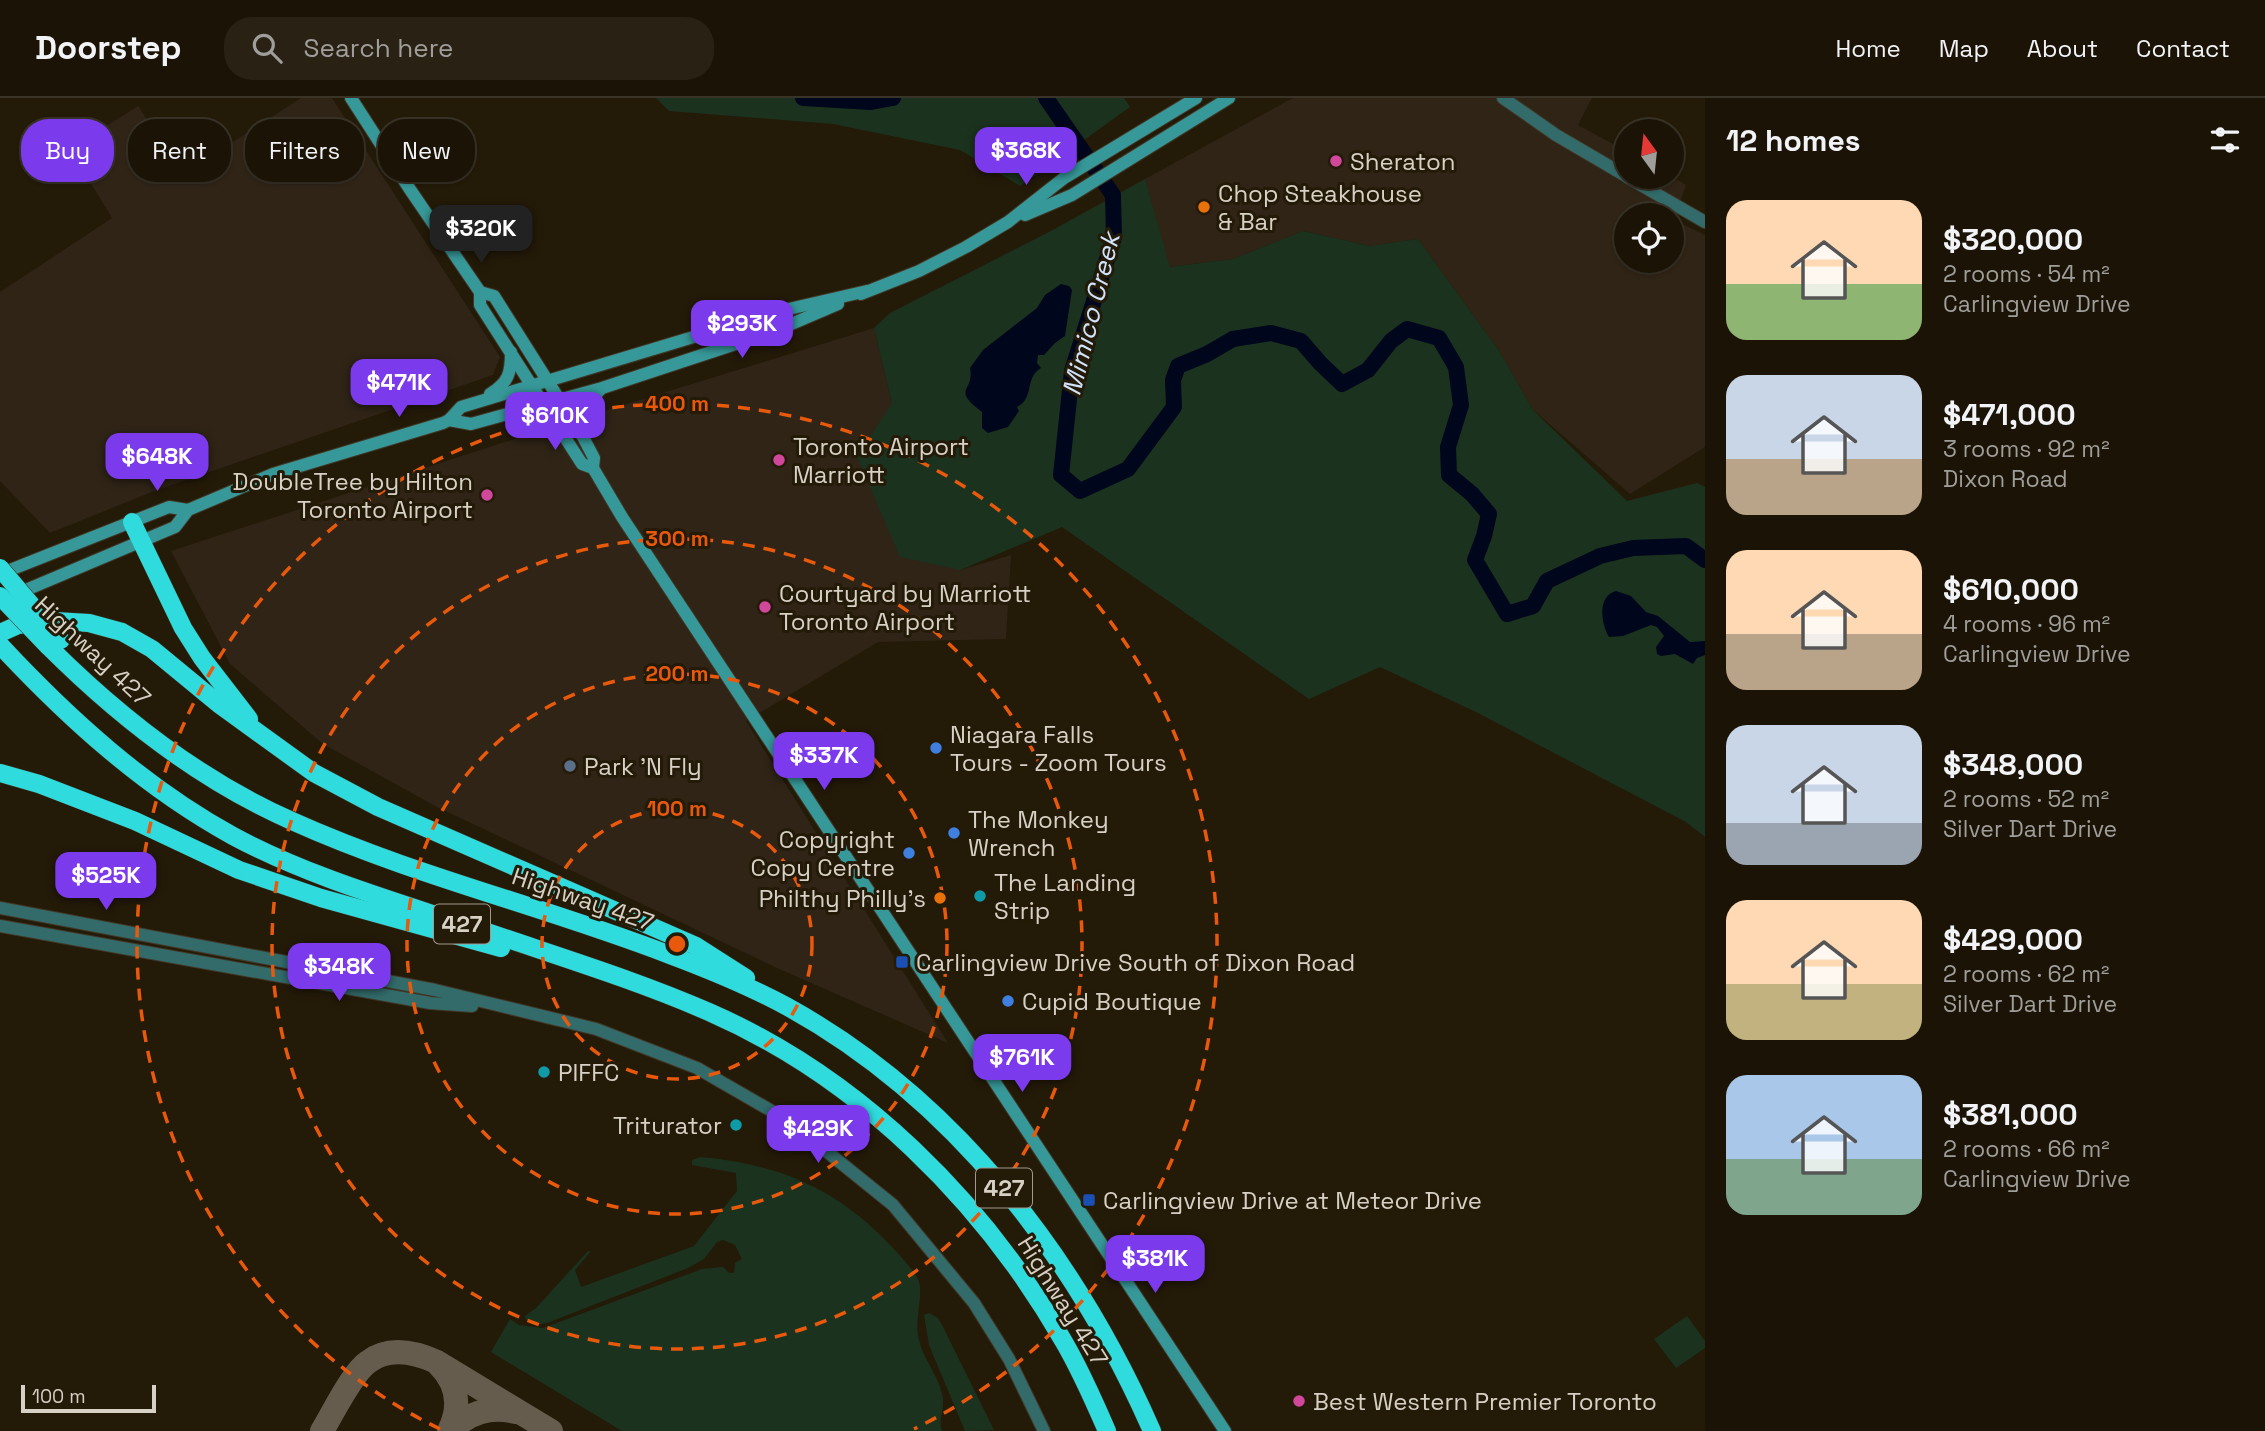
<!DOCTYPE html>
<html lang="en">
<head>
<meta charset="utf-8">
<style>
  :root { --surface:#1b1406; --page:#282114; --text:#f1f3f6; --muted:#a09e9b; --line:#393328; --accent:#7c3aed }
  body { margin:0; font-family:"Space Grotesk",sans-serif; background:var(--page); color:var(--text); height:100vh; display:flex; flex-direction:column; font-size:26px; white-space:nowrap }
  * { box-sizing:border-box; margin:0 }
  p { font-size:23px; color:var(--muted) }
  .icon { flex:none; width:38px; height:38px; fill:none; stroke:currentColor; stroke-width:2; stroke-linecap:round; stroke-linejoin:round }
  .map { position:relative; flex:1; overflow:hidden }
  .details { display:flex; flex-direction:column; background:var(--surface); width:560px }
  .details>* { flex:none }
  .guide { position:absolute; left:21px; top:21px; width:665px; height:63px; display:flex; gap:14px }
  .needle { width:46px; rotate:345deg }
  .controls { position:absolute; left:1614px; top:21px; display:grid; gap:14px }
  .controls a { display:grid; place-items:center; width:70px; height:70px; border-radius:50%; background:var(--surface); box-shadow:0 2px 5px #0004,0 0 0 2px var(--line); font-size:35px }
  .scale { position:absolute; left:21px; bottom:18px; width:135px; box-sizing:border-box; padding-left:7px; border:4px solid #d7d0c5; border-top:0; font-size:19px; line-height:24px; white-space:nowrap; color:#d7d0c5; -webkit-text-stroke:5px #241a08; paint-order:stroke }
  .price { position:absolute; translate:-50% -60px; padding:0 16px; border-radius:14px; background:var(--accent); color:#fff; font-size:23px; line-height:46px; filter:drop-shadow(0 2px 4px #0008) }
  .price::after { content:''; position:absolute; left:50%; top:42px; width:21px; height:16px; margin-left:-10px; background:inherit; clip-path:polygon(0 0,100% 0,50% 100%) }
  .price.on { background:#222; color:#fff }
  ul { padding:0; list-style:none }
  li { display:flex; align-items:center; gap:21px; height:175px; padding:0 21px }
  li span { display:grid; place-items:center; flex:none; width:196px; height:140px; border-radius:21px; color:#555 }
  li>.icon { margin-inline-start:auto }
  span .icon { width:84px; height:84px; fill:#fffc; stroke-width:1 }
  li b { font-size:30px }
  h2 { display:flex; justify-content:space-between; align-items:center; height:84px; padding:0 21px; font-size:30px }
  .chip { padding:0 24px; border-radius:28px; background:var(--surface); box-shadow:0 2px 5px #0004,0 0 0 2px var(--line); font-size:24px; line-height:63px }
  .chip.on { background:var(--accent); color:#fff }
  header { display:flex; align-items:center; gap:42px; box-sizing:border-box; height:98px; padding:0 35px; background:var(--surface); border-bottom:2px solid var(--line) }
  header strong { font-size:33px }
  nav { display:flex; gap:38px; margin-inline-start:auto; font-size:24px }
  .search { width:490px; height:63px; background:var(--page); display:flex; align-items:center; gap:18px; box-sizing:border-box; padding:0 24px; border-radius:28px; color:var(--muted); font-size:26px }
  main { display:flex; flex:1; min-height:0 }
  .map>svg:first-child { display:block }
  .commercial { fill:#2f2416; fill-rule:evenodd }
  .green { fill:#1b331e }
  .water { fill:#00061c }
  .lines { fill:none; stroke-linecap:round; stroke-linejoin:round }
  .river { stroke:#00061c; stroke-width:16 }
  .taxiway { stroke:#665c4d; stroke-width:24 }
  .tertiary-casing { stroke:#413726; stroke-width:14 }
  .secondary-casing { stroke:#413726; stroke-width:14 }
  .motorway-casing { stroke:#413726; stroke-width:19 }
  .tertiary { stroke:#336b6b; stroke-width:12 }
  .secondary { stroke:#379899; stroke-width:12 }
  .motorway { stroke:#30dbde; stroke-width:18 }
  .motorway-bridge-casing { stroke:#413726; stroke-width:19; stroke-linecap:butt }
  .motorway-bridge { stroke:#30dbde; stroke-width:18 }
  .ring { fill:none; stroke:#e8590c; stroke-width:3.5; stroke-dasharray:12 9 }
  .hotel-dot { fill:#d1479c; stroke:#241a08; stroke-width:2.5 }
  .food-dot { fill:#e8710a; stroke:#241a08; stroke-width:2.5 }
  .shop-dot { fill:#3f7fe0; stroke:#241a08; stroke-width:2.5 }
  .service-dot { fill:#5c6f8a; stroke:#241a08; stroke-width:2.5 }
  .culture-dot { fill:#0f9aa8; stroke:#241a08; stroke-width:2.5 }
  .transit-dot { fill:#1a4fb4; stroke:#241a08; stroke-width:2.5 }
  .labels { text-anchor:middle; dominant-baseline:central; stroke-width:6; stroke-linejoin:round; paint-order:stroke }
  .shield { fill:#241a08; stroke:#a1998c; stroke-width:2 }
  .shield-label { font-size:23px; font-weight:bold; fill:#d7d0c5 }
  .poi-label { font-size:24px; fill:#d7d0c5; stroke:#241a08; text-anchor:start }
  .street-label { font-size:24px; fill:#d7d0c5; stroke:#241a08 }
  .water-label { font-size:26px; font-style:italic; fill:#d0e5fd; stroke:#241a08 }
  .centre { fill:#e8590c; stroke:#241a08; stroke-width:3.5 }
  .ring-label { font-size:21px; text-anchor:middle; font-weight:bold; fill:#e8590c; stroke:#241a08; stroke-width:6; stroke-linejoin:round; paint-order:stroke }
</style>
</head>
<body>
<header>
<strong>Doorstep</strong>
<div class="search"><svg class="icon" aria-label="search" viewBox="0 0 24 24"><circle cx="10" cy="10" r="6"/><path d="M15 15l6 6"/></svg>Search here</div>
<nav><a>Home</a><a>Map</a><a>About</a><a>Contact</a></nav>
</header>
<main>
<div class="map">
<svg width="1705" height="1333" viewBox="0 0 1705 1333">
  <rect width="100%" height="100%" fill="#241a08"/>
  <g class="commercial">
    <path d="M 301,0 L 332,0 L 500,259 L 493,277 L 157,392 L 50,435 L 0,383 L 0,194 L 112,120 L 70,51 L 138,8 L 183,76 Z"/>
    <path d="M 1293,0 L 1592,0 L 1578,27 L 1626,53 L 1626,79 L 1671,78 L 1686,87 L 1674,122 L 1705,137 L 1705,349 L 1630,396 L 1532,311 L 1502,257 L 1418,141 L 1369,148 L 1303,133 L 1233,161 L 1169,169 L 1145,81 ZM 1626,117 L 1671,117 L 1671,163 L 1626,163 Z"/>
    <path d="M 874,230 L 892,305 L 960,472 L 1011,457 L 1006,541 L 878,544 L 746,623 L 948,945 L 777,870 L 437,709 L 323,646 L 230,566 L 171,453 L 520,339 Z"/>
  </g>
  <g class="green">
    <path d="M 656,0 L 1124,0 L 1130,9 L 1020,88 L 960,52 L 833,26 L 669,13 Z"/>
    <path d="M 1145,81 L 1170,169 L 1233,161 L 1303,133 L 1369,148 L 1418,141 L 1502,257 L 1532,311 L 1627,403 L 1697,385 L 1705,389 L 1705,739 L 1686,724 L 1476,614 L 1380,569 L 1309,601 L 1062,429 L 960,472 L 900,459 L 857,359 L 892,305 L 874,230 L 890,215 L 1049,134 Z"/>
    <path d="M 701,1059 C 780,1066 839,1092 893,1150 C 900,1158 916,1174 919,1184 C 923,1196 915,1223 918,1237 C 921,1260 941,1279 943,1302 C 944,1312 938,1323 942,1333 L 622,1333 L 491,1254 L 510,1221 L 519,1227 L 543,1230 L 702,1171 L 723,1169 L 729,1175 L 734,1175 L 735,1165 L 742,1161 L 735,1147 L 723,1142 L 717,1144 L 704,1161 L 688,1170 L 547,1225 L 540,1226 L 526,1222 L 525,1218 L 537,1209 L 588,1153 L 591,1153 L 575,1172 L 581,1189 L 694,1148 L 737,1093 L 736,1075 L 692,1067 L 692,1062 Z"/>
    <path d="M 929,1215 L 938,1220 L 942,1227 L 994,1332 L 965,1333 L 929,1247 L 924,1217 Z"/>
    <path d="M 1687,1218 L 1705,1243 L 1705,1250 L 1676,1270 L 1654,1241 Z"/>
  </g>
  <g class="water">
    <path d="M 1061,186 L 1069,188 L 1072,192 L 1065,238 L 1055,245 L 1044,257 L 1038,257 L 1037,265 L 1041,270 C 1024,280 1035,300 1017,309 L 1019,313 L 1008,329 L 988,335 L 982,330 L 982,314 C 950,290 975,294 970,270 L 983,252 L 1037,210 L 1045,197 Z"/>
    <path d="M 1616,493 L 1631,498 L 1646,514 L 1658,518 L 1690,544 L 1705,543 L 1705,557 L 1697,560 L 1693,566 L 1675,556 L 1661,558 L 1657,556 L 1656,549 L 1664,538 L 1657,529 L 1651,527 L 1623,538 L 1609,539 C 1601,525 1597,498 1616,493 Z"/>
  </g>
  <g class="lines">
    <g class="river">
      <path d="M 803,0 L 871,4 L 893,0"/>
      <path d="M 1046,0 L 1113,97 L 1114,139 L 1072,273 L 1061,377 L 1080,393 L 1128,371 L 1174,309 L 1173,282 L 1178,268 L 1207,256 L 1233,241 L 1271,235 L 1301,243 L 1320,265 L 1342,286 L 1368,272 L 1391,243 L 1407,231 L 1439,240 L 1456,269 L 1461,307 L 1448,349 L 1449,377 L 1472,396 L 1489,416 L 1484,438 L 1475,462 L 1507,516 L 1533,508 L 1547,483 L 1600,458 L 1633,450 L 1686,448 L 1705,462"/>
    </g>
    <g class="taxiway">
      <path d="M 439,1267 C 458,1286 461,1309 449,1333"/>
      <path d="M 322,1333 C 333,1315 352,1275 368,1264 C 389,1248 415,1254 437,1264 L 551,1333"/>
      <path d="M 451,1333 C 469,1314 490,1308 516,1314"/>
    </g>
    <g class="tertiary-casing">
      <g id="tertiary">
        <path d="M 1503,0 L 1556,37 L 1626,78"/>
        <path d="M 1627,79 L 1705,124"/>
        <path d="M 0,810 L 435,892 L 596,931 L 697,970 L 789,1023 L 893,1107 L 974,1205 L 1009,1261 L 1044,1333"/>
        <path d="M 0,828 L 430,905 L 472,908"/>
      </g>
    </g>
    <g class="secondary-casing">
      <g id="secondary">
        <path d="M 351,0 L 409,90 L 480,194 L 480,207 L 582,366 L 593,370"/>
        <path d="M 1025,117 L 1072,97 L 1229,0"/>
        <path d="M 480,194 L 494,198 L 583,339 L 594,360 L 593,370 L 622,419 L 1225,1333"/>
        <path d="M 861,196 L 919,173 L 966,149 L 1008,124 L 1064,80 L 1196,0"/>
        <path d="M 490,296 C 509,284 511,275 511,254"/>
        <path d="M 449,322 L 471,326 L 602,290 L 775,233 L 838,206"/>
        <path d="M 583,334 C 580,314 586,306 600,292"/>
        <path d="M 0,476 L 169,409 L 188,412"/>
        <path d="M 14,497 L 175,429 L 188,412 L 273,376 L 443,325 L 449,322 L 461,309 L 780,213 L 867,193"/>
      </g>
    </g>
    <g class="motorway-casing">
      <g id="motorway">
        <path d="M 132,424 L 183,530 L 202,560 L 249,621"/>
        <path d="M 0,535 L 18,527 L 55,523 L 89,525 L 122,534 L 152,551 L 220,607 L 314,675 L 378,709 L 696,848 L 746,880"/>
        <path d="M 0,547 C 69,621 144,689 233,738 C 313,781 405,806 490,835 C 563,860 638,883 709,914 C 860,980 983,1103 1064,1244 C 1081,1273 1094,1303 1107,1333"/>
        <path d="M 48,548 C 119,619 199,682 292,723 C 414,778 546,809 670,857 C 710,872 749,888 786,908 C 954,1000 1076,1160 1152,1333"/>
        <path d="M 0,675 L 39,686 L 135,723 L 239,772 L 321,800 L 501,850"/>
      </g>
    </g>
    <use href="#tertiary" class="tertiary"/>
    <use href="#secondary" class="secondary"/>
    <use href="#motorway" class="motorway"/>
    <g class="motorway-bridge-casing">
      <g id="motorway-bridge">
        <path d="M 0,470 L 61,542"/>
        <path d="M 0,498 L 48,548"/>
      </g>
    </g>
    <use href="#motorway-bridge" class="motorway-bridge"/>
  </g>
  <g class="ring">
    <circle cx="677" cy="846" r="135"/>
    <circle cx="677" cy="846" r="270"/>
    <circle cx="677" cy="846" r="405"/>
    <path d="M440 1331A540 540 0 1 1 914 1331"/>
  </g>
  <g class="hotel-dot">
    <circle cx="1336" cy="63" r="7"/>
    <circle cx="779" cy="362" r="7"/>
    <circle cx="487" cy="397" r="7"/>
    <circle cx="765" cy="509" r="7"/>
    <circle cx="1299" cy="1303" r="7"/>
  </g>
  <g class="food-dot">
    <circle cx="1204" cy="109" r="7"/>
    <circle cx="940" cy="800" r="7"/>
  </g>
  <g class="shop-dot">
    <circle cx="936" cy="650" r="7"/>
    <circle cx="954" cy="735" r="7"/>
    <circle cx="909" cy="755" r="7"/>
    <circle cx="1008" cy="903" r="7"/>
  </g>
  <circle class="service-dot" cx="570" cy="668" r="7"/>
  <g class="culture-dot">
    <circle cx="980" cy="798" r="7"/>
    <circle cx="544" cy="974" r="7"/>
    <circle cx="736" cy="1027" r="7"/>
  </g>
  <g class="transit-dot">
    <rect x="895" y="857" width="14" height="14" rx="3.5"/>
    <rect x="1082" y="1095" width="14" height="14" rx="3.5"/>
  </g>
  <g class="labels">
    <g class="shield">
      <rect x="434" y="806.5" width="56" height="39" rx="5"/>
      <rect x="976" y="1070.5" width="56" height="39" rx="5"/>
    </g>
    <g class="shield-label">
      <text x="462" y="826">427</text>
      <text x="1004" y="1090">427</text>
    </g>
    <g class="poi-label">
      <text x="1350" y="63">Sheraton</text>
      <text x="1218" y="95">Chop Steakhouse<tspan x="1218" dy="28">&amp; Bar</tspan></text>
      <text x="793" y="348">Toronto Airport<tspan x="793" dy="28">Marriott</tspan></text>
      <text x="473" y="383" text-anchor="end">DoubleTree by Hilton<tspan x="473" dy="28">Toronto Airport</tspan></text>
      <text x="779" y="495">Courtyard by Marriott<tspan x="779" dy="28">Toronto Airport</tspan></text>
      <text x="950" y="636">Niagara Falls<tspan x="950" dy="28">Tours - Zoom Tours</tspan></text>
      <text x="584" y="668">Park 'N Fly</text>
      <text x="968" y="721">The Monkey<tspan x="968" dy="28">Wrench</tspan></text>
      <text x="895" y="741" text-anchor="end">Copyright<tspan x="895" dy="28">Copy Centre</tspan></text>
      <text x="994" y="784">The Landing<tspan x="994" dy="28">Strip</tspan></text>
      <text x="926" y="800" text-anchor="end">Philthy Philly’s</text>
      <text x="916" y="864">Carlingview Drive South of Dixon Road</text>
      <text x="1022" y="903">Cupid Boutique</text>
      <text x="558" y="974">PIFFC</text>
      <text x="722" y="1027" text-anchor="end">Triturator</text>
      <text x="1103" y="1102">Carlingview Drive at Meteor Drive</text>
      <text x="1313" y="1303">Best Western Premier Toronto</text>
    </g>
    <g class="street-label">
      <text transform="translate(93 553) rotate(43)">Highway 427</text>
      <text transform="translate(583 801) rotate(19)">Highway 427</text>
      <text transform="translate(1063 1203) rotate(58)">Highway 427</text>
    </g>
    <g class="water-label">
      <text transform="translate(1091 216) rotate(-76)">Mimico Creek</text>
    </g>
  </g>
  <circle cx="677" cy="846" r="10" class="centre"/>
  <g class="ring-label">
    <text x="677" y="313">400 m</text>
    <text x="677" y="448">300 m</text>
    <text x="677" y="583">200 m</text>
    <text x="677" y="718">100 m</text>
  </g>
</svg>
<div class="controls">
<a><svg class="needle" viewBox="-14 -14 28 28"><path d="M0-13l5 13h-10z" fill="#e53935"/><path d="M0 13l5-13h-10z" fill="#a09e9b"/></svg></a>
<a><svg class="icon" aria-label="locate" viewBox="0 0 24 24"><circle cx="12" cy="12" r="6"/><path d="M12 2v4M12 18v4M2 12h4M18 12h4"/></svg></a>
</div>
<div class="scale">100 m</div>
<b class="price" style="left:1026px;top:89px">$368K</b>
<b class="price on" style="left:481px;top:167px">$320K</b>
<b class="price" style="left:742px;top:262px">$293K</b>
<b class="price" style="left:399px;top:321px">$471K</b>
<b class="price" style="left:555px;top:354px">$610K</b>
<b class="price" style="left:157px;top:395px">$648K</b>
<b class="price" style="left:824px;top:694px">$337K</b>
<b class="price" style="left:106px;top:814px">$525K</b>
<b class="price" style="left:339px;top:905px">$348K</b>
<b class="price" style="left:1022px;top:996px">$761K</b>
<b class="price" style="left:818px;top:1067px">$429K</b>
<b class="price" style="left:1155px;top:1197px">$381K</b>
<div class="guide">
<a class="chip on">Buy</a>
<a class="chip">Rent</a>
<a class="chip">Filters</a>
<a class="chip">New</a>
</div>
</div>
<section class="details">
<h2>12 homes<svg class="icon" aria-label="filters" viewBox="0 0 24 24"><path d="M4 7h16M4 17h16"/><circle cx="9" cy="7" r="2"/><circle cx="15" cy="17" r="2"/></svg></h2>
<ul>
<li><span style="background:linear-gradient(#ffd9b3 60%,#8fb573 0)"><svg class="icon" aria-label="home" viewBox="0 0 24 24"><path d="M3 11l9-7 9 7M6 9v11h12V9"/></svg></span><div><b>$320,000</b><p>2 rooms · 54 m²</p><p>Carlingview Drive</p></div></li>
<li><span style="background:linear-gradient(#c9d6e8 60%,#b9a48a 0)"><svg class="icon" aria-label="home" viewBox="0 0 24 24"><path d="M3 11l9-7 9 7M6 9v11h12V9"/></svg></span><div><b>$471,000</b><p>3 rooms · 92 m²</p><p>Dixon Road</p></div></li>
<li><span style="background:linear-gradient(#ffd9b3 60%,#b9a48a 0)"><svg class="icon" aria-label="home" viewBox="0 0 24 24"><path d="M3 11l9-7 9 7M6 9v11h12V9"/></svg></span><div><b>$610,000</b><p>4 rooms · 96 m²</p><p>Carlingview Drive</p></div></li>
<li><span style="background:linear-gradient(#c9d6e8 70%,#9aa5b1 0)"><svg class="icon" aria-label="home" viewBox="0 0 24 24"><path d="M3 11l9-7 9 7M6 9v11h12V9"/></svg></span><div><b>$348,000</b><p>2 rooms · 52 m²</p><p>Silver Dart Drive</p></div></li>
<li><span style="background:linear-gradient(#ffd9b3 60%,#c2b280 0)"><svg class="icon" aria-label="home" viewBox="0 0 24 24"><path d="M3 11l9-7 9 7M6 9v11h12V9"/></svg></span><div><b>$429,000</b><p>2 rooms · 62 m²</p><p>Silver Dart Drive</p></div></li>
<li><span style="background:linear-gradient(#a9c7e8 60%,#7fa58c 0)"><svg class="icon" aria-label="home" viewBox="0 0 24 24"><path d="M3 11l9-7 9 7M6 9v11h12V9"/></svg></span><div><b>$381,000</b><p>2 rooms · 66 m²</p><p>Carlingview Drive</p></div></li>
</ul>
</section>
</main>
</body>
</html>
